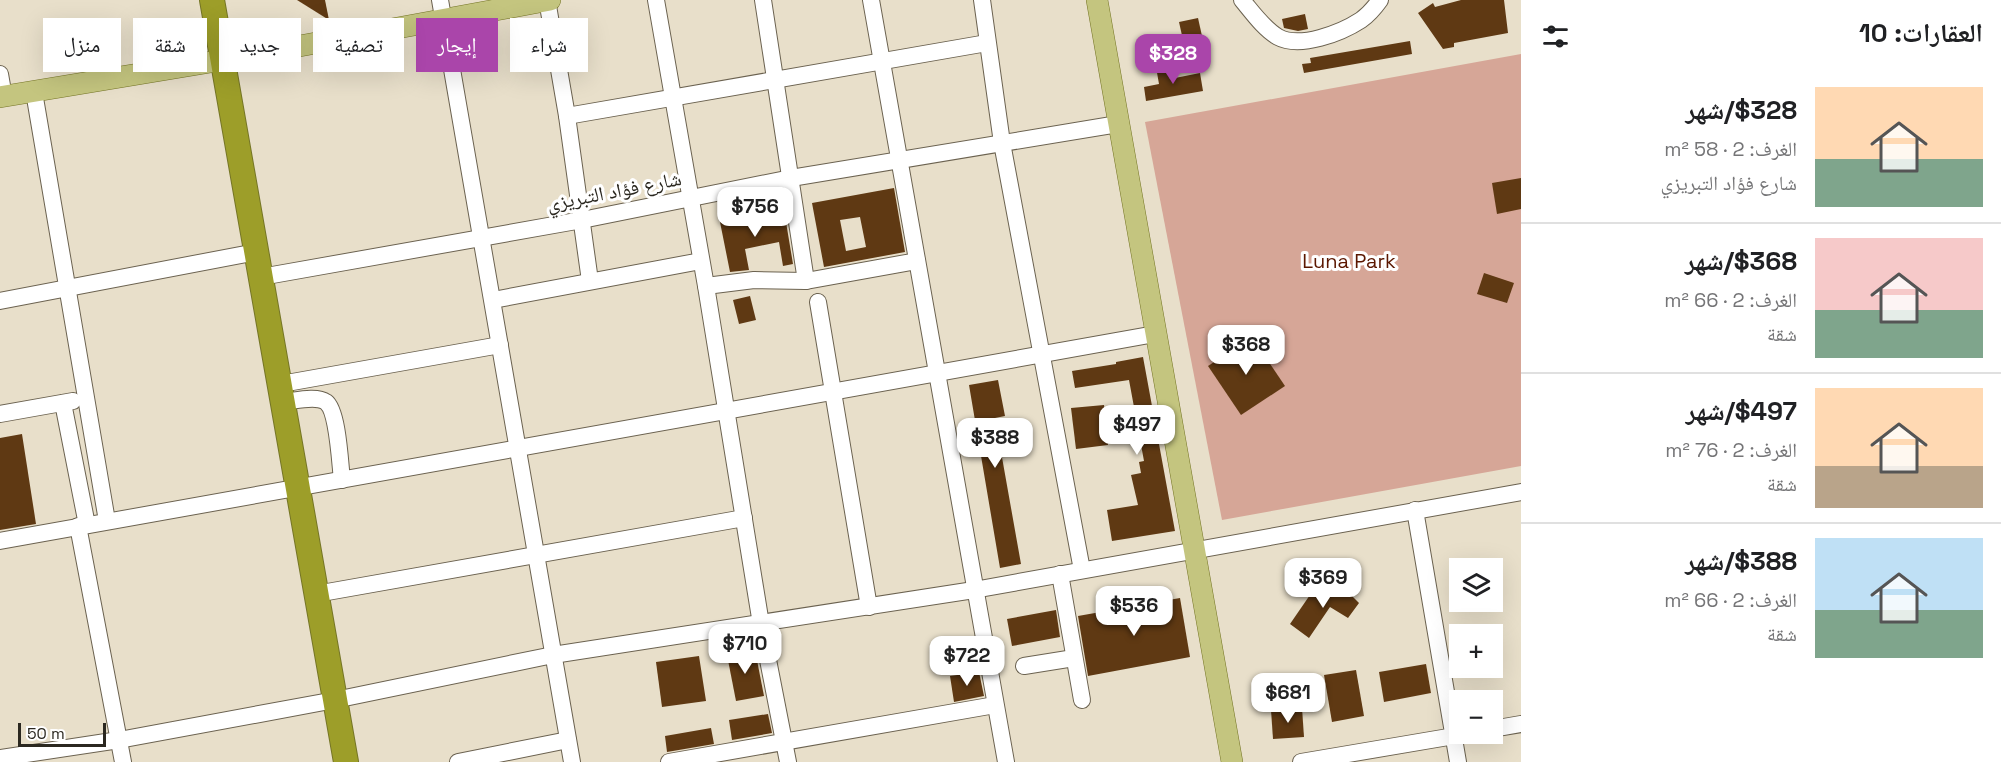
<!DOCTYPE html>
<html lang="ar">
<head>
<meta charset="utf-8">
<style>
  :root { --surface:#fff; --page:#f6f6f6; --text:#202124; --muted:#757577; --line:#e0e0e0; --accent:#aa45aa }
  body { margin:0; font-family:"Space Grotesk","Noto Naskh Arabic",sans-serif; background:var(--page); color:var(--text); direction:rtl; height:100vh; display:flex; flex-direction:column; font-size:22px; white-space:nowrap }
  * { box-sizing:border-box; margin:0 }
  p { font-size:20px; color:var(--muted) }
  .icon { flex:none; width:33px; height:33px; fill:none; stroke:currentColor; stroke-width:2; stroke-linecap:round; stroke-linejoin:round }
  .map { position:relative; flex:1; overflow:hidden; direction:ltr }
  .sheet { display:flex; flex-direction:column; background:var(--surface); width:480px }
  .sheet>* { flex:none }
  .banner { position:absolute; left:18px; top:18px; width:570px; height:54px; direction:rtl; display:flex; gap:12px }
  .buttons { position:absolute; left:1449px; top:558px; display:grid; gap:12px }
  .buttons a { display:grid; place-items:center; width:54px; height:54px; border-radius:0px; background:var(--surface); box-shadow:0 6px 24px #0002; font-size:30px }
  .scale { position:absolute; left:18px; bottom:15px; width:88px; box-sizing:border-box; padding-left:6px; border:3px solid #2b2820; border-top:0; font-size:16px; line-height:21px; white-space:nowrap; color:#2b2820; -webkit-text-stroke:4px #fff; paint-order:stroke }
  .price { position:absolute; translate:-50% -51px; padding:0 14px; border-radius:12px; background:#fff; color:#222; font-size:20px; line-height:39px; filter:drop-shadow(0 2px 3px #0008) }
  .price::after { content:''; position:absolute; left:50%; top:36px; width:18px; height:14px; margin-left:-9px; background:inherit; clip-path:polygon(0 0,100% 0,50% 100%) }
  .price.selected { background:var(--accent); color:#fff }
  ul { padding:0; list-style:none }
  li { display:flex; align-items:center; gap:18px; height:150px; padding:0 18px }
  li+li { border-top:2px solid var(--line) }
  li span { display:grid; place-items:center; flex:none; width:168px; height:120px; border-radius:0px; color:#555 }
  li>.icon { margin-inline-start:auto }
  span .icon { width:72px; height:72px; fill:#fffc; stroke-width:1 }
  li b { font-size:26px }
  h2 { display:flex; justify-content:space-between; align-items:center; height:72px; padding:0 18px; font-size:26px }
  .pill { padding:0 21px; border-radius:0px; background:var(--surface); box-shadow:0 6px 24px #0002; font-size:21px; line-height:54px }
  .pill.selected { background:var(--accent); color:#fff }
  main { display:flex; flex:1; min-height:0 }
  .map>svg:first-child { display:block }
  .green { fill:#d6a697 }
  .building { fill:#5f3913; fill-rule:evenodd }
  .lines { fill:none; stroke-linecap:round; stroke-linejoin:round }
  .minor-casing { stroke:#6b6250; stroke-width:18 }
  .major-casing { stroke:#757526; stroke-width:22 }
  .highway-casing { stroke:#757526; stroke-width:26 }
  .minor { stroke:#fff; stroke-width:16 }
  .major { stroke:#c4c57f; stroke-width:21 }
  .highway { stroke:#9d9e29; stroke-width:24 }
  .labels { text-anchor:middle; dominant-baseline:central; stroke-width:6; stroke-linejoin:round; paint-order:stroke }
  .street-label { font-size:20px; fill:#2b2820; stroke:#fff }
  .park-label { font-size:20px; fill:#5b1700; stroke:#fff }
</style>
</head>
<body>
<main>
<section class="sheet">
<h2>العقارات: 10<svg class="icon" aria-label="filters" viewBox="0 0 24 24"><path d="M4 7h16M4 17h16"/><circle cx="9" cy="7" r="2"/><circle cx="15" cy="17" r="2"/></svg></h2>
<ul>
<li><span style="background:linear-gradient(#ffd9b3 60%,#7fa58c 0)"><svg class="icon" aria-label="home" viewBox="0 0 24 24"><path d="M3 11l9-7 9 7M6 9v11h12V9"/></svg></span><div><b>$328/شهر</b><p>الغرف: 2 · 58 m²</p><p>شارع فؤاد التبريزي</p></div></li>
<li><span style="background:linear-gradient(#f6c9c9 60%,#7fa58c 0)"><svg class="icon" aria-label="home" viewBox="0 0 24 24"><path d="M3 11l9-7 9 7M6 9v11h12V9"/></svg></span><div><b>$368/شهر</b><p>الغرف: 2 · 66 m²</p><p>شقة</p></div></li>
<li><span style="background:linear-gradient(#ffd9b3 65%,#b9a48a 0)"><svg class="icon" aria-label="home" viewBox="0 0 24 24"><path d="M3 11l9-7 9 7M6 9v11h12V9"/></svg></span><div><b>$497/شهر</b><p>الغرف: 2 · 76 m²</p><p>شقة</p></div></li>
<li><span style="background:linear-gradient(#bfe0f5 60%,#7fa58c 0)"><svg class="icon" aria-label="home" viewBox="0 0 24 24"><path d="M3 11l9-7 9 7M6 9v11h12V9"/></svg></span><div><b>$388/شهر</b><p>الغرف: 2 · 66 m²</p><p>شقة</p></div></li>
</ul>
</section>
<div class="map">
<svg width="1521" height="762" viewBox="0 0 1521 762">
  <rect width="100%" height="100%" fill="#e8dfca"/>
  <path class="green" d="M 1521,54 L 1521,466 L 1222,520 L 1145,122 Z"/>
  <g class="building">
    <path d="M 297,0 L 325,0 L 329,20 Z"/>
    <path d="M 1461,0 L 1504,0 L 1508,33 L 1454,43 L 1454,47 L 1443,49 L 1418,13 L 1433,3 L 1435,7 Z"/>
    <path d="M 1305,14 L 1308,29 L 1298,31 L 1284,28 L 1282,19 Z"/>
    <path d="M 1198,18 L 1202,36 L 1183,40 L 1179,22 Z"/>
    <path d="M 1410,41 L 1412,54 L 1304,73 L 1302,64 L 1311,63 L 1310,58 Z"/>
    <path d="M 1167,65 L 1170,79 L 1200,73 L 1203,91 L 1146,101 L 1144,87 L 1159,84 L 1156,67 Z"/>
    <path d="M 1521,178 L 1521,209 L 1497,214 L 1492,183 Z"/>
    <path d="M 894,188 L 905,252 L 824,267 L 812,203 ZM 860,217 L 866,247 L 846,251 L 840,220 Z"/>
    <path d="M 784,210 L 793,264 L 783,266 L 779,242 L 745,249 L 749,270 L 730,272 L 720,222 Z"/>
    <path d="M 1484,273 L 1514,283 L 1507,303 L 1477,294 Z"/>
    <path d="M 750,296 L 756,320 L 739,324 L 733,300 Z"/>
    <path d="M 1252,337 L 1285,386 L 1241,415 L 1208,366 Z"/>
    <path d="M 1143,357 L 1175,531 L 1112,541 L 1107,510 L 1138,505 L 1131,475 L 1141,473 L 1139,462 L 1144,461 L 1129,380 L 1075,388 L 1072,371 L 1116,364 L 1116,362 Z"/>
    <path d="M 998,380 L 1005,416 L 995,418 L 1021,564 L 1000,568 L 969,385 Z"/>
    <path d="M 1104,405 L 1108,445 L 1076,449 L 1071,408 Z"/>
    <path d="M 22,434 L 36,524 L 0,530 L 0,438 Z"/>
    <path d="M 1343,587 L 1359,603 L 1348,618 L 1330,607 L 1309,638 L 1290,624 L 1312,592 Z"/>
    <path d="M 1180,598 L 1190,657 L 1088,676 L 1078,616 Z"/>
    <path d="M 1056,610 L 1060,637 L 1012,646 L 1007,619 Z"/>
    <path d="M 755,650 L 764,696 L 736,701 L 727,655 Z"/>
    <path d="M 699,656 L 706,701 L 662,707 L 656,662 Z"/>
    <path d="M 1426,664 L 1431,693 L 1384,702 L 1379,672 Z"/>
    <path d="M 1356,670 L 1364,716 L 1332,722 L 1324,675 Z"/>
    <path d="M 979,672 L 984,696 L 954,702 L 950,676 Z"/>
    <path d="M 1302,708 L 1304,737 L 1273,739 L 1271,710 Z"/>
    <path d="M 768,714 L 772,733 L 732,740 L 729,720 Z"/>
    <path d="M 711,728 L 714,744 L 667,752 L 665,736 Z"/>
  </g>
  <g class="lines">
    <g class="minor-casing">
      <g id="minor">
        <path d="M 440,0 L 572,762"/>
        <path d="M 547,0 L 567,116 L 590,281"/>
        <path d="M 656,0 L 706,286 L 761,624 L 788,762"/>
        <path d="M 763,0 L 806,281"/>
        <path d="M 871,0 L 1006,762"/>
        <path d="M 982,0 L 1002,143 L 1082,570"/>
        <path d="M 1242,0 C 1252,12 1264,29 1278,37 C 1300,49 1341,33 1361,20 C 1368,15 1375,7 1380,0"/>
        <path d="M 0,74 L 4,97"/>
        <path d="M 34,92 L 107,521"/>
        <path d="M 567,116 L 987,43"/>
        <path d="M 261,277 L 582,220 L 791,178 L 1118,124"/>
        <path d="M 706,286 L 754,280 L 806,281 L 917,261"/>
        <path d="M 493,300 L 701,261"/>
        <path d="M 0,301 L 256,252"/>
        <path d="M 818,302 L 869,607"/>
        <path d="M 281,384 L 500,345"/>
        <path d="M 284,402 C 295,401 316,395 326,402 C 338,411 340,464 342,480"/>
        <path d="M 63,403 L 87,525"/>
        <path d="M 0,414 L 73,401"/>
        <path d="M 1415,510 L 1458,762"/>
        <path d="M 78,526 L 123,762"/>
        <path d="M 0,541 C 385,469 771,406 1155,334"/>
        <path d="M 1060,574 L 1082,700"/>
        <path d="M 316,594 L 744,518"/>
        <path d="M 1024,666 L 1074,658"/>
        <path d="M 1492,729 L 1521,724"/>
        <path d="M 0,758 L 119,740 L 335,700 L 553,655 L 974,590 L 1521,492"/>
        <path d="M 458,762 L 568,740"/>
        <path d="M 669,762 L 995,705"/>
        <path d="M 1301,762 L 1466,734"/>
      </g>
    </g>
    <g class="major-casing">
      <g id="major">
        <path d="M 1097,0 L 1232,762"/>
        <path d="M 0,97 L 223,60 L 550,0"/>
      </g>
    </g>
    <g class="highway-casing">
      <path id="highway" d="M 212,0 L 346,762"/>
    </g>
    <use href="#minor" class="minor"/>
    <use href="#major" class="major"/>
    <use href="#highway" class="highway"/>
  </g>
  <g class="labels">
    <g class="street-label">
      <text transform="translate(614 191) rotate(-11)">شارع فؤاد التبريزي</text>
    </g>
    <g class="park-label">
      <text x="1349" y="261">Luna Park</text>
    </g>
  </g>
</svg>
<div class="buttons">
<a><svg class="icon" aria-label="layers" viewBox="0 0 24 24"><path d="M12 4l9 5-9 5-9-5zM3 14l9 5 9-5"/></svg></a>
<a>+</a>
<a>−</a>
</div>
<div class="scale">50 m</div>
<b class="price selected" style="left:1173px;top:85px">$328</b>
<b class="price" style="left:755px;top:238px">$756</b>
<b class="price" style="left:1246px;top:376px">$368</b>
<b class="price" style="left:1137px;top:456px">$497</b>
<b class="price" style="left:995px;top:469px">$388</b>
<b class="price" style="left:1323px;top:609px">$369</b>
<b class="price" style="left:1134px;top:637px">$536</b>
<b class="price" style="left:745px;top:675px">$710</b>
<b class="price" style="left:967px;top:687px">$722</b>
<b class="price" style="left:1288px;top:724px">$681</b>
<div class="banner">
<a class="pill">شراء</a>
<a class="pill selected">إيجار</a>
<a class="pill">تصفية</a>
<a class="pill">جديد</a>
<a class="pill">شقة</a>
<a class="pill">منزل</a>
</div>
</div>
</main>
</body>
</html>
